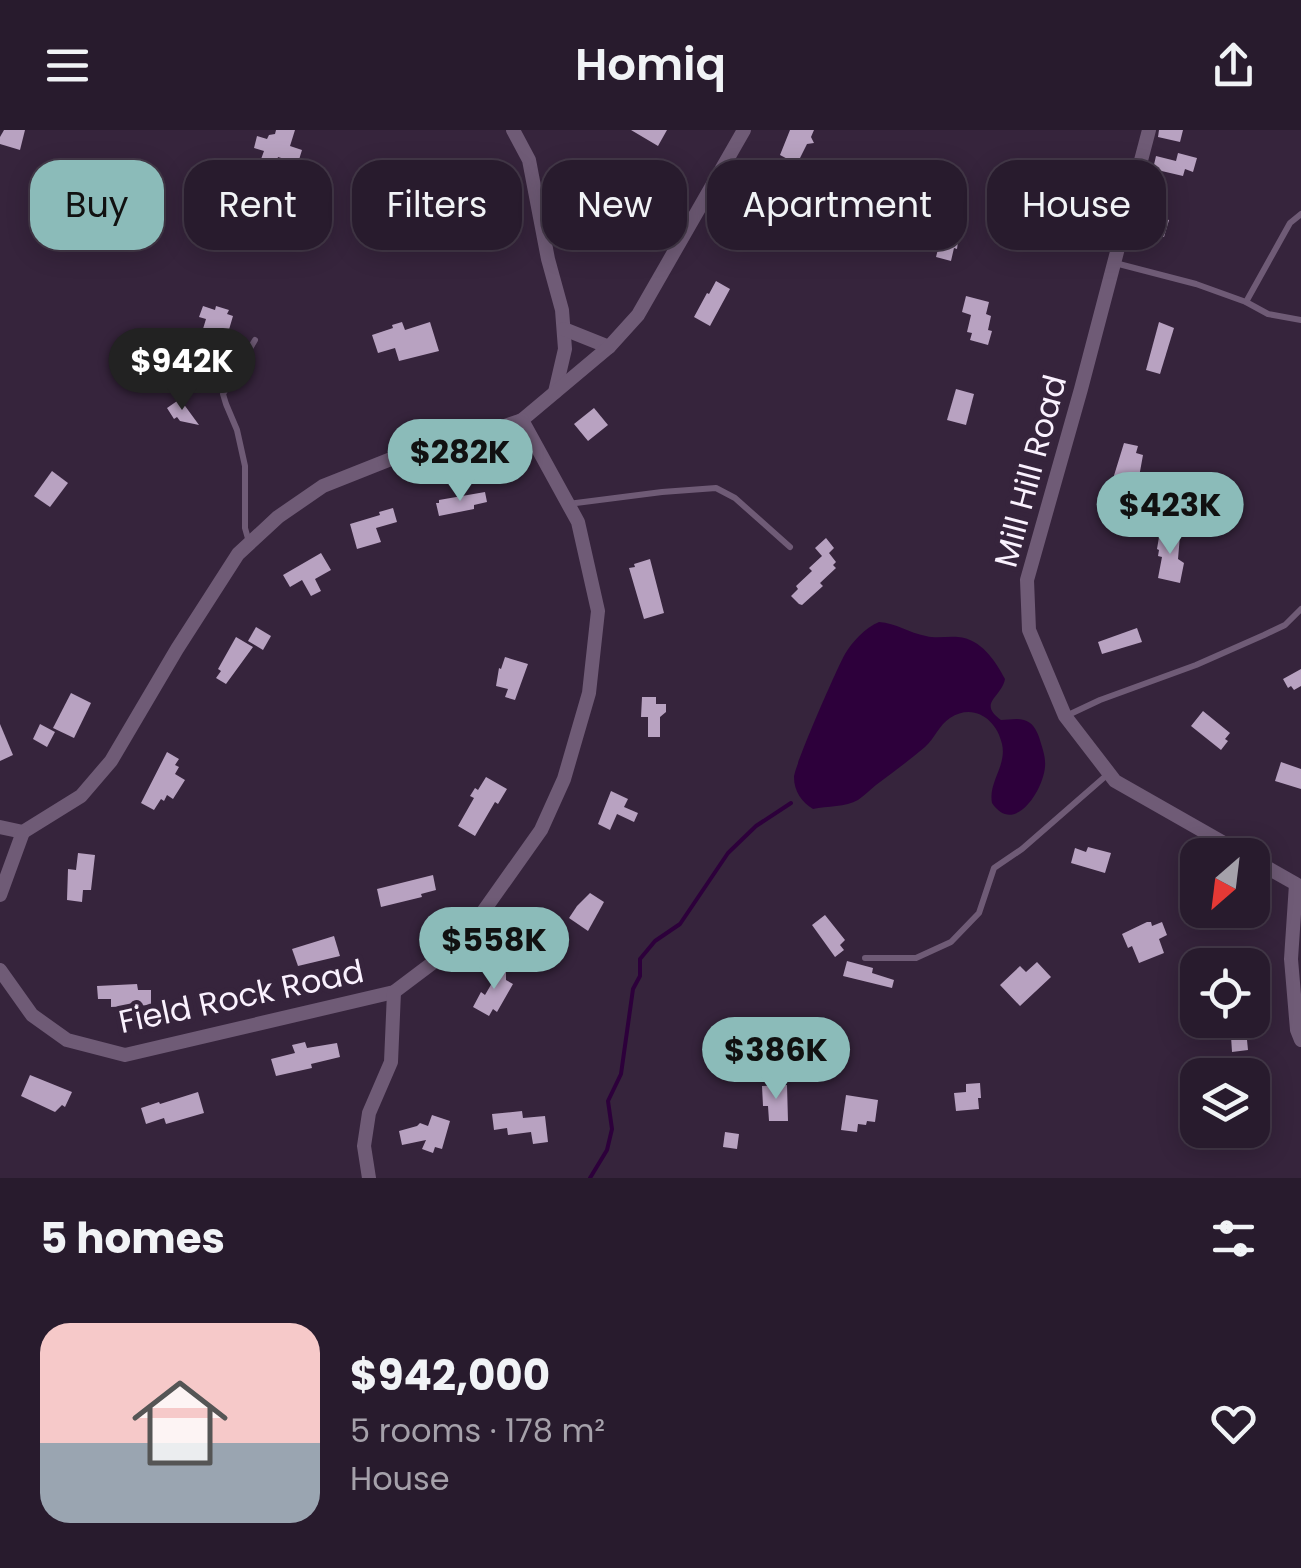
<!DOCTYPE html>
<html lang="en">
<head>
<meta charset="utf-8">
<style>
  :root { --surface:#281b2d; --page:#302435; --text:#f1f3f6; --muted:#a5a1aa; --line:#443949; --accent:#8bbbb9 }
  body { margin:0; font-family:Poppins,sans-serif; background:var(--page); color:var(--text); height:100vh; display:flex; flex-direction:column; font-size:38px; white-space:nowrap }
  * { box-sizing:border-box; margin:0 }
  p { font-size:32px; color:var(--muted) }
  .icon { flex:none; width:55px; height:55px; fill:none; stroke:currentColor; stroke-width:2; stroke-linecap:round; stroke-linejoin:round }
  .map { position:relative; height:1048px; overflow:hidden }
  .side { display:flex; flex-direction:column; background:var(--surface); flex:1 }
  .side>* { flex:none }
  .guide { position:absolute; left:30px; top:30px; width:1242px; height:90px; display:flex; gap:20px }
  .needle { width:65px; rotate:208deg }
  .fabs { position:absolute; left:1180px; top:708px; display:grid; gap:20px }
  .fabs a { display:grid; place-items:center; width:90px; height:90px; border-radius:20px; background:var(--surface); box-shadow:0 5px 25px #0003,0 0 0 2px var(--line); font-size:50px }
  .price { position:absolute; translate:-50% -85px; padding:0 22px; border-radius:35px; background:var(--accent); color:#111; font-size:32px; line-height:65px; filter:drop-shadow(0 2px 5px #0008) }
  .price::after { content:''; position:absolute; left:50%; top:60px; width:30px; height:22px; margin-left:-15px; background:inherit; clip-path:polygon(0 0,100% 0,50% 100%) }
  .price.active { background:#222; color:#fff }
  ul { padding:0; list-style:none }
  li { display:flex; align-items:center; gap:30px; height:250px; padding:0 40px }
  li+li { border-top:2px solid var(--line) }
  li span { display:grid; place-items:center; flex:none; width:280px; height:200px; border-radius:30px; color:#555 }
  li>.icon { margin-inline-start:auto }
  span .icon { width:120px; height:120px; fill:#fffc; stroke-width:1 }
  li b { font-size:42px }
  h2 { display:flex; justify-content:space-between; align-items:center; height:120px; padding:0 40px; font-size:42px }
  .tag { padding:0 35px; border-radius:30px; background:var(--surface); box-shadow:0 5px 25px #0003,0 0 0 2px var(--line); font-size:35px; line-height:90px }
  .tag.active { background:var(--accent); color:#111 }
  header { display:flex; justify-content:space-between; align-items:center; height:130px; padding:0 40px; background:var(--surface); font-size:45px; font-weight:600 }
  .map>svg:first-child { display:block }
  .water { fill:#2d003b }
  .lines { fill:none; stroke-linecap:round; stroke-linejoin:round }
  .stream { stroke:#2d003b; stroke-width:4 }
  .building { fill:#b8a2c1 }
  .service { stroke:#6f5b76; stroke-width:6 }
  .minor { stroke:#6f5b76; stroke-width:14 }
  .labels { text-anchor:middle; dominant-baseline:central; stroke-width:10; stroke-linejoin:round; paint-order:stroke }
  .street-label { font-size:32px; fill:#faf1fe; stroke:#36243c }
</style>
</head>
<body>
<header><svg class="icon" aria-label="menu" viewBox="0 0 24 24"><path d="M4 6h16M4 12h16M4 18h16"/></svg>Homiq<svg class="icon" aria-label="share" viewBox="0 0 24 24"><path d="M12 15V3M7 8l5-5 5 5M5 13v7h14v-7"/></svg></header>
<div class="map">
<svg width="1301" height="1048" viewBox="0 0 1301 1048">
  <rect width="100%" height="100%" fill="#36243c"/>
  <path class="water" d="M 879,492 C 896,493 909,503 926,506 C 937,509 947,506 958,507 C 981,509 995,530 1005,549 C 1002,567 977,573 1001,590 C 1008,590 1017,588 1024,590 C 1033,593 1036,599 1039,607 C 1042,617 1046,627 1045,637 C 1043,661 1014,706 992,673 C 988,652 1007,636 1002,614 C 997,590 974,572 950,588 C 939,595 935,608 925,617 C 910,630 893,642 876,655 C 870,660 865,665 858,670 C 846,677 827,676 813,679 C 802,672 794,662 794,647 C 794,637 837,538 845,524 C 852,512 865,498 879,492 Z"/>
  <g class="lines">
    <path class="stream" d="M 590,1048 L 607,1020 L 612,999 L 608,971 L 621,944 L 633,859 L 640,846 L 640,829 L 655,811 L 680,794 L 728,723 L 756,696 L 791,673"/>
  </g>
  <g class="building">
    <path d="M 4,0 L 25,0 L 20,20 L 0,14 L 0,7 Z"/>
    <path d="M 276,0 L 295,0 L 290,16 L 302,20 L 298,33 L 278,27 L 275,36 L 260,32 L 264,21 L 254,18 L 257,6 L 267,9 L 269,5 L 275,4 Z"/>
    <path d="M 631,0 L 667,0 L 658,16 Z"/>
    <path d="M 790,0 L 814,0 L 811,7 L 814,13 L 807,14 L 797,34 L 780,25 Z"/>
    <path d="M 1159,0 L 1183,0 L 1180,12 L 1158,7 Z"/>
    <path d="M 1178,23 L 1197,28 L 1193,42 L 1185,39 L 1183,46 L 1153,39 L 1156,26 L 1176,31 Z"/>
    <path d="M 432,43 L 433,45 L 439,45 L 451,43 L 456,72 L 449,81 L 452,99 L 430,103 L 427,87 L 431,86 L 426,61 L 416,62 L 413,50 L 419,49 L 419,45 Z"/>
    <path d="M 998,43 L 1011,46 L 1007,60 L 994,58 Z"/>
    <path d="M 1051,57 L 1067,62 L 1059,83 L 1039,78 L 1044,58 L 1050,60 Z"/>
    <path d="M 615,68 L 634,79 L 623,102 L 620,100 L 610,117 L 600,111 L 596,118 L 586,112 L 599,89 L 596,88 L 601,79 L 607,82 Z"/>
    <path d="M 752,70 L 769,79 L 748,116 L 733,107 Z"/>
    <path d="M 1151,85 L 1169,90 L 1164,107 L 1153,104 L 1152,107 L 1142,104 L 1147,86 Z"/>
    <path d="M 944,86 L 961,90 L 957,119 L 954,118 L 951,131 L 936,127 L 939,115 L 931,113 L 934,99 L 940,100 Z"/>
    <path d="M 716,151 L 730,159 L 710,196 L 694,187 L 707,163 L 709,164 Z"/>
    <path d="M 966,166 L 989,172 L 986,184 L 991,186 L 988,200 L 992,201 L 988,215 L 970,210 L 972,203 L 967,202 L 971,185 L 962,182 Z"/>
    <path d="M 203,176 L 215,180 L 216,176 L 229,180 L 227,184 L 233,186 L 220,230 L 189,221 L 192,210 L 199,212 L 206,189 L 199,187 Z"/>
    <path d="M 402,192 L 405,200 L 430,192 L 439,221 L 399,231 L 395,218 L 378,223 L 372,205 L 393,198 L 392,195 Z"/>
    <path d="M 1159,192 L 1174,198 L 1160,244 L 1146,240 Z"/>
    <path d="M 956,259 L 974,264 L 966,295 L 947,290 Z"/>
    <path d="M 180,269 L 199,295 L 180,291 L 177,287 L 174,289 L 167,278 Z"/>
    <path d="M 594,278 L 608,295 L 588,311 L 574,294 Z"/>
    <path d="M 1124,313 L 1138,316 L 1136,323 L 1143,325 L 1139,347 L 1130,353 L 1125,352 L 1124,355 L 1112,352 Z"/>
    <path d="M 52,341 L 68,353 L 50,377 L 34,366 Z"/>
    <path d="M 485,362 L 487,372 L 474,375 L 474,379 L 439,386 L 436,373 L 439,373 L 439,370 Z"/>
    <path d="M 393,378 L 397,392 L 376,398 L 381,412 L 357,419 L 350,394 L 380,385 L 379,382 Z"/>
    <path d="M 1160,401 L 1180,405 L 1178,429 L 1184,433 L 1180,453 L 1158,448 L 1162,427 L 1158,426 L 1159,420 L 1157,419 Z"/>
    <path d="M 826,408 L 834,418 L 829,423 L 836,432 L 833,435 L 836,438 L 820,453 L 823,456 L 802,475 L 799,474 L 791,466 L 798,459 L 796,456 L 812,441 L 809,438 L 822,426 L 815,418 Z"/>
    <path d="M 321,423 L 331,440 L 315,449 L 321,461 L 311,466 L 302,450 L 290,457 L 283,445 Z"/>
    <path d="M 650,429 L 664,483 L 644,489 L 629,438 L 635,437 L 634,434 Z"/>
    <path d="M 256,497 L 271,506 L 263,520 L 248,511 Z"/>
    <path d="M 1137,498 L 1142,512 L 1102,524 L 1098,512 Z"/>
    <path d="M 236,507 L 253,517 L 226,554 L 216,548 L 221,541 L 218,539 Z"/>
    <path d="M 505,527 L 528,534 L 515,570 L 505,567 L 508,559 L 496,556 L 499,538 L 501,539 Z"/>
    <path d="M 1301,539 L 1301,556 L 1294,560 L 1291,556 L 1288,558 L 1283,549 Z"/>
    <path d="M 71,563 L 91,573 L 74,608 L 53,598 Z"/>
    <path d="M 642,567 L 656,567 L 656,574 L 666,574 L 666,582 L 660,587 L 660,607 L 648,607 L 648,587 L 641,587 Z"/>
    <path d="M 1203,581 L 1230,603 L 1225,609 L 1228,611 L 1221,620 L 1191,596 Z"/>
    <path d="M 0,594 L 13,625 L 0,631 Z"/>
    <path d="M 40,594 L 55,602 L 47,617 L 33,609 Z"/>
    <path d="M 167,622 L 179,629 L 175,635 L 179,637 L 175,644 L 185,650 L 173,669 L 167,665 L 164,671 L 161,669 L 154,680 L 141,673 Z"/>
    <path d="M 1281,632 L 1301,639 L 1301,659 L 1275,651 Z"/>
    <path d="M 486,647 L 507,659 L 498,674 L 495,672 L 475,706 L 458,696 L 474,668 L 470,666 L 475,658 L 478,660 Z"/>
    <path d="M 611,661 L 628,669 L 624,677 L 638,683 L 634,692 L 617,684 L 610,700 L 598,694 Z"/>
    <path d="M 1088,717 L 1111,723 L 1105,743 L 1071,733 L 1075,718 L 1086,722 Z"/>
    <path d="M 78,723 L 95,725 L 91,760 L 83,760 L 82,772 L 67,770 L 68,739 L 76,740 Z"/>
    <path d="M 433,745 L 436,760 L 421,764 L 422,767 L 381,777 L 377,759 Z"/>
    <path d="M 590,763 L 604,772 L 588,801 L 569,788 L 577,776 Z"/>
    <path d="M 825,785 L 845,810 L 840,815 L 844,820 L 835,827 L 812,795 Z"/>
    <path d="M 1147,792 L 1151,792 L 1152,796 L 1162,792 L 1167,805 L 1159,809 L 1164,823 L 1139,833 L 1132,816 L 1128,818 L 1122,804 Z"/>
    <path d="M 334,806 L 340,826 L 298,836 L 292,819 Z"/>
    <path d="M 847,831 L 873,838 L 872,843 L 894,850 L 892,858 L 843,846 Z"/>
    <path d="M 1037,832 L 1051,847 L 1020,876 L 1000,855 L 1020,836 L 1026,842 Z"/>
    <path d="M 506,837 L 506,850 L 513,854 L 497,882 L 493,879 L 489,886 L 473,877 L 481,862 L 485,865 L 492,853 L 491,838 Z"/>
    <path d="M 137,854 L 138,860 L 151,860 L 151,875 L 111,877 L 111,869 L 98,869 L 97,856 Z"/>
    <path d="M 1230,890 L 1245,890 L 1248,920 L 1232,922 Z"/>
    <path d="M 305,912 L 307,918 L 337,913 L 340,927 L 311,934 L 312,938 L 276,946 L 271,929 L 295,923 L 292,915 Z"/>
    <path d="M 30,945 L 72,962 L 65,977 L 62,975 L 55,982 L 21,966 Z"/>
    <path d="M 980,953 L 981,968 L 978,968 L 979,979 L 956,981 L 954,963 L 966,962 L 966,954 Z"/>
    <path d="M 787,955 L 788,991 L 769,991 L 768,976 L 763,976 L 762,956 Z"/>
    <path d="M 198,962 L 204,983 L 166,994 L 164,988 L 146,994 L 141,978 L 159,972 L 160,974 Z"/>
    <path d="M 846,965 L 878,970 L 875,992 L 867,991 L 866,995 L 858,994 L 857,1002 L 841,1000 Z"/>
    <path d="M 522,981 L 523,988 L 545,986 L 548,1012 L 533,1014 L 531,1002 L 508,1005 L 507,998 L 494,1000 L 492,984 Z"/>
    <path d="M 432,985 L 450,991 L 442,1019 L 435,1017 L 433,1023 L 422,1019 L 426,1010 L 402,1015 L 399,1001 L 417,996 L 420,993 L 428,996 Z"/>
    <path d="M 1198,990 L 1198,1007 L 1183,1008 L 1182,991 Z"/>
    <path d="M 725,1002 L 739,1004 L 737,1019 L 723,1017 Z"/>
  </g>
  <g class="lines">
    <g class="service">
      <path d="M 1115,133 L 1196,154 L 1246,172 L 1268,184 L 1301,190"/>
      <path d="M 1246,172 L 1290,93 L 1301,84"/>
      <path d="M 568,374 L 662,362 L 716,358 L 735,368 L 790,417"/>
      <path d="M 249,412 L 245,398 L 245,336 L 237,300 L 226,274 L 223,264 L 255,210"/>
      <path d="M 1066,586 L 1100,570 L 1196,535 L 1264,505 L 1285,495 L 1301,479"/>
      <path d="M 865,828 L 916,828 L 951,812 L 979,783 L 994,738 L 1022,719 L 1108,644"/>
    </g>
    <g class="minor">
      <path d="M 513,0 L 529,30 L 548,129 L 562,180 L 565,219 L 555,262"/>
      <path d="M 1149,0 L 1081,259 L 1027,450 L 1029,500 L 1065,586 L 1115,651 L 1245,725"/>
      <path d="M 564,199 L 609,217"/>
      <path d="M 0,697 L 23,702 L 81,666 L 111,631 L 177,519 L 238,424 L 278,387 L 323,356 L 391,329 L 457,313 L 522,290 L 609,217 L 638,185 L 744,0"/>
      <path d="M 1252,729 L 1296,754 L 1291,829 L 1297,900 L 1301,910"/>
      <path d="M 0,765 L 23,702"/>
      <path d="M 0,840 L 32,885 L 67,910 L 125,925 L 394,862 L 463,810 L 541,700 L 564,649 L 589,563 L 598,481 L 578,392 L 522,290"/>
      <path d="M 369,1048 L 364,1016 L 369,983 L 391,932 L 394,862"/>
    </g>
  </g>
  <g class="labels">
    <g class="street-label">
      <text transform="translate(1030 341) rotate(-75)">Mill Hill Road</text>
      <text transform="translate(241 866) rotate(-12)">Field Rock Road</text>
    </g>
  </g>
</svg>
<div class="fabs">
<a><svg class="needle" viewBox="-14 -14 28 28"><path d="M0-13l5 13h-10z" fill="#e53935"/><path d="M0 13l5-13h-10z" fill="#a5a1aa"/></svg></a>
<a><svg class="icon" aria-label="locate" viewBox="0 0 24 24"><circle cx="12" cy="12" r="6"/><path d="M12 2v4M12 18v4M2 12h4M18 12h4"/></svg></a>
<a><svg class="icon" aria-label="layers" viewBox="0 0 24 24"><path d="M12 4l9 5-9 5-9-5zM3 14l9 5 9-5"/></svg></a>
</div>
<b class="price active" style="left:182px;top:283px">$942K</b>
<b class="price" style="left:460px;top:374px">$282K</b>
<b class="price" style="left:1170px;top:427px">$423K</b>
<b class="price" style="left:494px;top:862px">$558K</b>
<b class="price" style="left:776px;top:972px">$386K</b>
<div class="guide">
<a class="tag active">Buy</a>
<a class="tag">Rent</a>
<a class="tag">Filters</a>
<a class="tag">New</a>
<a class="tag">Apartment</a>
<a class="tag">House</a>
</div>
</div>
<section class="side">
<h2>5 homes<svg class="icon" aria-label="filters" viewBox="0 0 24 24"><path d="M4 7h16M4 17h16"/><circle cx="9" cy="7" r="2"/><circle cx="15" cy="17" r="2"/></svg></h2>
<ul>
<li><span style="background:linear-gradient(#f6c9c9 60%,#9aa5b1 0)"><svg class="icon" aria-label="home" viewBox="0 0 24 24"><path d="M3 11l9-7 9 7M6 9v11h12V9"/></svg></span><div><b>$942,000</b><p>5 rooms · 178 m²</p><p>House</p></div><svg class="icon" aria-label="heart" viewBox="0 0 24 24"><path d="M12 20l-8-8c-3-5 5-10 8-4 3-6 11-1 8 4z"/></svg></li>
</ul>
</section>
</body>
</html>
